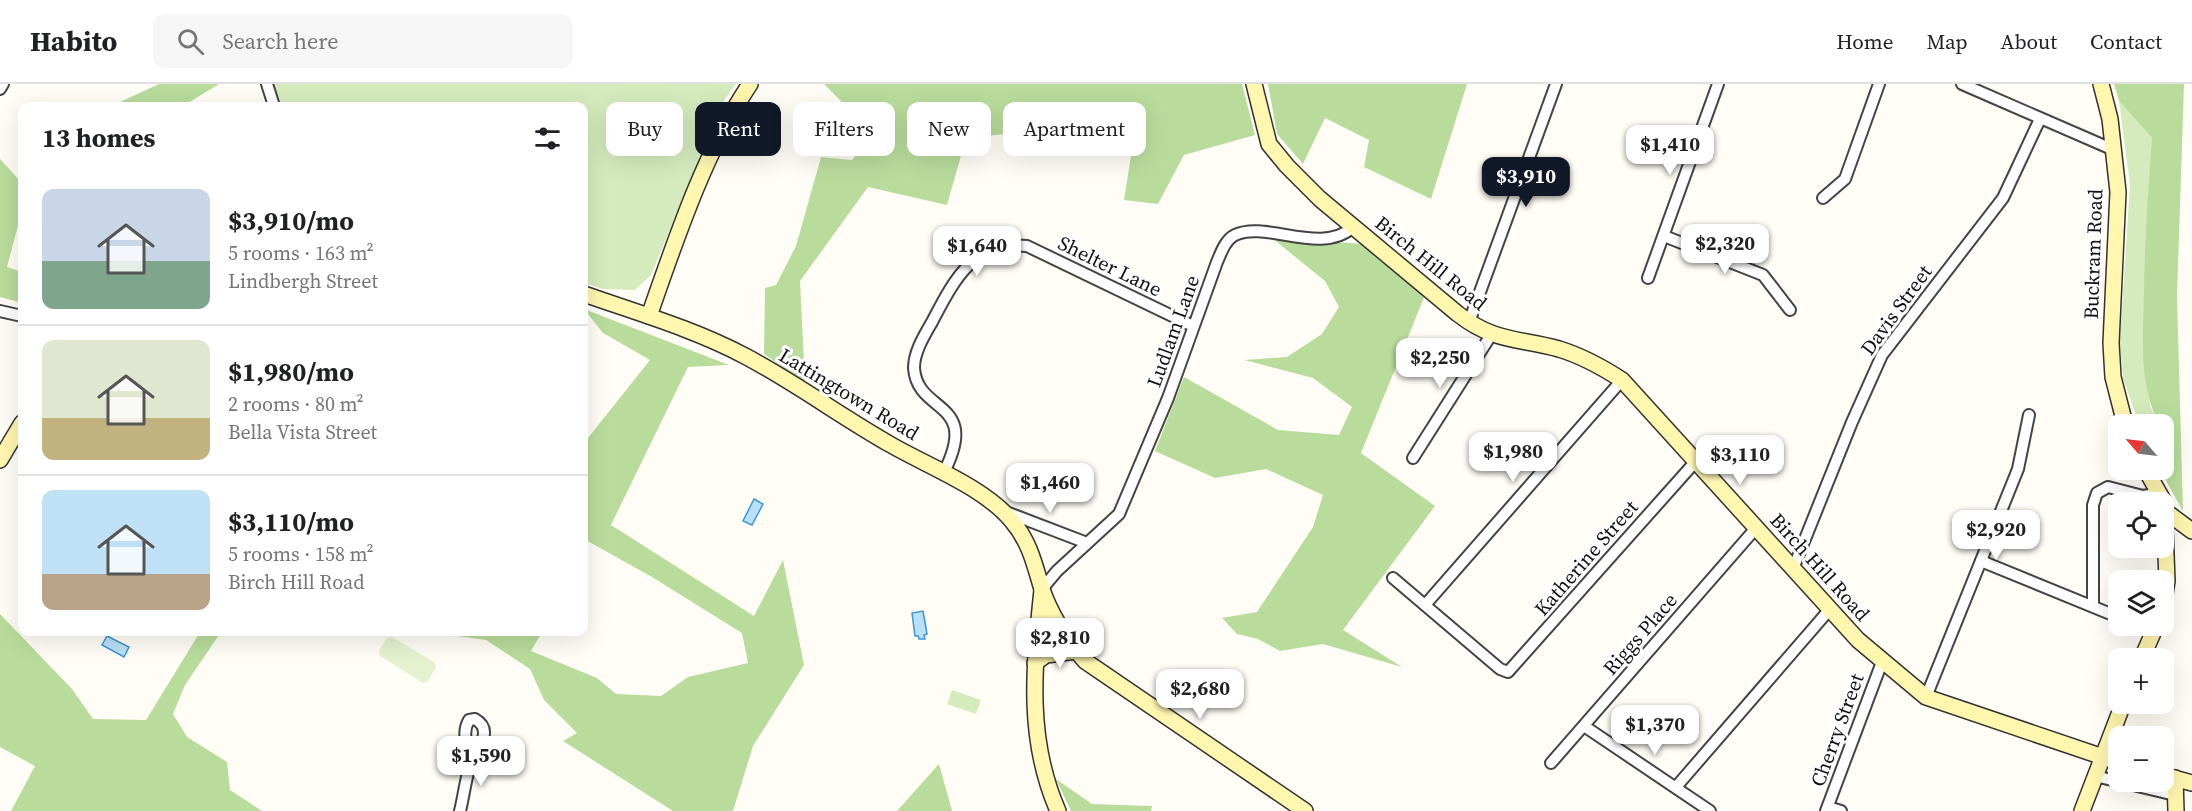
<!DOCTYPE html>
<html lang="en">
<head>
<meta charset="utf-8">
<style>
  :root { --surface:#fff; --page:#f6f6f6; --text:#202124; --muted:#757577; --line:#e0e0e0; --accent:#111827 }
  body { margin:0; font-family:"Source Serif 4",serif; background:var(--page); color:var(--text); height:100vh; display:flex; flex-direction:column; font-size:22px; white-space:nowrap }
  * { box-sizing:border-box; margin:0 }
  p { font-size:20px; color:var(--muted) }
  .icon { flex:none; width:33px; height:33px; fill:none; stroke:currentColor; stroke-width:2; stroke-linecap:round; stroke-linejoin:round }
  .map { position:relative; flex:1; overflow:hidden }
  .side { position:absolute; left:18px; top:18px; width:570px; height:534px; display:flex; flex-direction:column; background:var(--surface); border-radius:12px; box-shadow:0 6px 24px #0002 }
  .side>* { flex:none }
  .guide { position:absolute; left:606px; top:18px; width:570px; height:54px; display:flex; gap:12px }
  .needle { width:39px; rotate:298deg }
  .buttons { position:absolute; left:2108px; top:330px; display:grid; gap:12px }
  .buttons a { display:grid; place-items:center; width:66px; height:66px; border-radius:12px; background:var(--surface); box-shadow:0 6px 24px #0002; font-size:30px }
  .price { position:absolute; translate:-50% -51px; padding:0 14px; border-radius:12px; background:#fff; color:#222; font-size:20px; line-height:39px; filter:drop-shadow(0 2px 3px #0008) }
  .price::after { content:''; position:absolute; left:50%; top:36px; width:18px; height:14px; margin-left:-9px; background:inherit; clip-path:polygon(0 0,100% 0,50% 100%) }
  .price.selected { background:var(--accent); color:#fff }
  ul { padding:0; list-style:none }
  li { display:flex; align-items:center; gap:18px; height:150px; padding:0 24px }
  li+li { border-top:2px solid var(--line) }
  li span { display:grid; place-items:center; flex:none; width:168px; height:120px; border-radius:12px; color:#555 }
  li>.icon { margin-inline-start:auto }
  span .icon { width:72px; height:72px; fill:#fffc; stroke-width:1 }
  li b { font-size:26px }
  h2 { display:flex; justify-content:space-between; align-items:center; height:72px; padding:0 24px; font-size:26px }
  .tag { padding:0 21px; border-radius:12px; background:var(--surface); box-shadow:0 6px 24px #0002; font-size:21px; line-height:54px }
  .tag.selected { background:var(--accent); color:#fff }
  header { display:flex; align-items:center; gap:36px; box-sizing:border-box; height:84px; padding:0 30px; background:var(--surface); border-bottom:2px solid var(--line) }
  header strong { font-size:28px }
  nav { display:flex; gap:33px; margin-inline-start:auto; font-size:21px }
  .search { width:420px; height:54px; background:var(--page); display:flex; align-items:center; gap:15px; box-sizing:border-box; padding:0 21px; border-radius:12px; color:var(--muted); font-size:22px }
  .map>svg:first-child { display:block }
  .green { fill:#d5ebbd }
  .forest { fill:#b9dc9c }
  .pitch { fill:#e6f2cf }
  .water { fill:#b9e0f7; stroke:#3f96cf; stroke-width:1.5 }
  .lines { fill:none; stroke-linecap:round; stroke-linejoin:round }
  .street-casing { stroke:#444; stroke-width:14 }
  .secondary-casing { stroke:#333; stroke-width:18 }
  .street { stroke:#fff; stroke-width:10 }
  .secondary { stroke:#fff6b0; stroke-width:15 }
  .labels { text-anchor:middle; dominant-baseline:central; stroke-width:6; stroke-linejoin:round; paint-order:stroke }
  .street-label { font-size:20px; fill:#111; stroke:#fff }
</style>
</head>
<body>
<header>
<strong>Habito</strong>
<div class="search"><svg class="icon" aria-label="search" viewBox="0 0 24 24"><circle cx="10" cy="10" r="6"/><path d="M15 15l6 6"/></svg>Search here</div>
<nav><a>Home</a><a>Map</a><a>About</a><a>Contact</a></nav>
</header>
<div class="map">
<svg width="2192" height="727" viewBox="0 0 2192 727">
  <rect width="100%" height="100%" fill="#fffdf5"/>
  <g class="green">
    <path d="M 271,0 L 736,0 L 724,16 L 651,191 L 635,206 L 603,205 L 584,199 L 584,22 L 276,22 Z"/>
    <path d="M 2119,17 L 2152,54 L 2143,235 L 2150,322 L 2159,340 L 2139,340 L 2123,294 L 2120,257 L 2130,101 Z"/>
    <path d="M 1047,534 L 1062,560 L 1042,567 L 1046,535 Z"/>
    <path d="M 952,606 L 981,616 L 976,630 L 947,620 Z"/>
  </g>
  <g class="forest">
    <path d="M 159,0 L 219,0 L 183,22 L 117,22 L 122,17 Z"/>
    <path d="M 824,0 L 1242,0 L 1255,51 L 1184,71 L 1158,120 L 1124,116 L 1137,34 L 1087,23 L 1037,47 L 966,54 L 947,121 L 868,103 L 800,197 L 805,299 L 764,270 L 765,204 L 776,201 L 796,162 L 821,73 L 852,76 L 865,60 L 859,35 Z"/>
    <path d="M 1268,0 L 1467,0 L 1431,115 L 1364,83 L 1369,56 L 1325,34 L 1303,80 L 1277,50 Z"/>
    <path d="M 2114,0 L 2184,0 L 2177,213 L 2183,427 L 2160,386 L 2163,386 L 2163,340 L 2159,340 C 2138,299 2143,251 2144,205 C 2145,155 2148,105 2152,54 L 2119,17 Z"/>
    <path d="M 0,75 L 22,99 L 22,133 L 20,134 L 7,183 L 22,188 L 22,219 L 0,213 Z"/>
    <path d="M 1272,154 L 1364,160 L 1425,211 L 1361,369 L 1435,422 L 1343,546 L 1402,583 L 1323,560 L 1280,567 L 1258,555 L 1237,550 L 1222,534 L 1257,528 L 1313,443 L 1323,411 L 1266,385 L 1215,394 L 1155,367 L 1184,293 L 1278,346 L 1339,351 L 1352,323 L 1313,294 L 1244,276 L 1287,273 L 1322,250 L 1339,223 L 1325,197 Z"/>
    <path d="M 584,225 L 729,281 L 688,283 L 611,441 L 754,532 L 783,476 L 804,581 L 753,662 L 733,727 L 673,727 L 563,657 L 577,649 L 544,616 L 530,585 L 486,556 L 428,548 L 542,548 L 531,567 L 597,594 L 616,610 L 661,612 L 688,593 L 748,579 L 742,549 L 652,493 L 584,455 L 584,359 L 650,276 L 603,249 Z"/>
    <path d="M 0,530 L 72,605 L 93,635 L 146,636 L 200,548 L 221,548 L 185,601 L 173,630 L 187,653 L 227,678 L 230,706 L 262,727 L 11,727 L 35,682 L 0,663 Z"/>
    <path d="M 939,680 L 952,727 L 897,727 Z"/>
    <path d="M 1056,695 L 1092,720 L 1152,722 L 1151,727 L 1071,727 Z"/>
  </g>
  <path class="pitch" d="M 392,553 L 434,578 L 436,583 L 428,597 L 423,599 L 380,572 L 379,567 L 387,554 Z"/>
  <g class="water">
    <path d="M 754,415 L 763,420 L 752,441 L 743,437 Z"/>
    <path d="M 923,527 L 927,550 L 924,551 L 925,555 L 919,555 L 918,552 L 915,552 L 912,529 Z"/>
    <path d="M 107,552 L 129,563 L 124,573 L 102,561 Z"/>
  </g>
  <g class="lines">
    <g class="street-casing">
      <g id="street">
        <path d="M 267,0 L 274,22"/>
        <path d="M 1962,0 L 2114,66"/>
        <path d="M 0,5 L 3,0"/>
        <path d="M 1823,114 L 1845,95 L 1879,0"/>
        <path d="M 1664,152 L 1763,191 L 1790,226"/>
        <path d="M 1648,194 L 1718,0"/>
        <path d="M 0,227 L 22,232"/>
        <path d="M 1469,238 L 1556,0"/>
        <path d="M 1413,374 L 1491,251"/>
        <path d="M 943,390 C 982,315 917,331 914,284 C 914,268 924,252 932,238 C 953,198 973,156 1027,162 L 1193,242"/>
        <path d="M 1006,428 L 1087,459"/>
        <path d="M 1981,477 L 2118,533"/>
        <path d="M 1793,485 L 1852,338 L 1882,271 L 2003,114 L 2040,35"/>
        <path d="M 1393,494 L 1500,585 L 1508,588 L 1696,377"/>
        <path d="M 1042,505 L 1057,487 L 1119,430 L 1168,314 L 1217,178 C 1221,169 1225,156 1235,151 C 1266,136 1321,172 1353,143"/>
        <path d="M 1425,521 L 1622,296"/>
        <path d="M 2093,522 L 2093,421 L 2097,409 L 2108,403 L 2143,412 L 2161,409"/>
        <path d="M 2139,542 L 2153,548"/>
        <path d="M 1926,613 L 2018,385 L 2029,331"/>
        <path d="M 1584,642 L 1710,727"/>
        <path d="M 1551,679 L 1756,444"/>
        <path d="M 2095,692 L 2175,711"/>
        <path d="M 1676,703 L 1830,525"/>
        <path d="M 1828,723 L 1841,727"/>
        <path d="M 460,727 C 464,711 466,691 472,675 C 478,664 494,646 475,635 L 469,636 C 462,648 466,662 473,673"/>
        <path d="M 1826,727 L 1882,578"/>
      </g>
    </g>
    <g class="secondary-casing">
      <g id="secondary">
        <path d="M 1254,0 L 1269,60 L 1287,82 L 1320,115 L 1458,230 C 1494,258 1518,254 1559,265 C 1582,272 1602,283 1622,296 L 1858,556 L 1926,613 L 2118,678"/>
        <path d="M 2101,0 L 2110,35 L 2118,108 L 2111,259 L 2113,293 L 2125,340"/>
        <path d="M 584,210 C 638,229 694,245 745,272 C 796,299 843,334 893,362 C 930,383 985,404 1012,437 C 1029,457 1034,478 1041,502 C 1049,528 1067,557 1085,577 L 1305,727"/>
        <path d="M 649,232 C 676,155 705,67 750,0"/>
        <path d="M 0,376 L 22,339"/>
        <path d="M 2146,386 L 2164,418 L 2167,497 L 2163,523"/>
        <path d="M 2165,427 L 2192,447"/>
        <path d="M 1042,506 C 1034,583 1026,654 1058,727"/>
        <path d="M 2142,574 L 2156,542"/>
        <path d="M 1035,579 L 1046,571 L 1076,567"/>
        <path d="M 2163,691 L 2192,699"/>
        <path d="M 2175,694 L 2176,727"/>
        <path d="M 2082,727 L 2123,620"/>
      </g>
    </g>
    <use href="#street" class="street"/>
    <use href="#secondary" class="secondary"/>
  </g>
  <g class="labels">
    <g class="street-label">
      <text transform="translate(2093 170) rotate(-88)">Buckram Road</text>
      <text transform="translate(1431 179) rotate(39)">Birch Hill Road</text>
      <text transform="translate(1110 182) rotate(26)">Shelter Lane</text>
      <text transform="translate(1896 226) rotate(-54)">Davis Street</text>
      <text transform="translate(1173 247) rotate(-70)">Ludlam Lane</text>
      <text transform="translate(849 310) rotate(31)">Lattingtown Road</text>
      <text transform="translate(1586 474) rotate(-49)">Katherine Street</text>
      <text transform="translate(1820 483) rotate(48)">Birch Hill Road</text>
      <text transform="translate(1640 550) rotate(-49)">Riggs Place</text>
      <text transform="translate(1837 646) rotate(-70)">Cherry Street</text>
    </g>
  </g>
</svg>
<div class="buttons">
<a><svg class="needle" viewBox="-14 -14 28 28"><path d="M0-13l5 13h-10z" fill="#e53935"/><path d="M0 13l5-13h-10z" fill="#757577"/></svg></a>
<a><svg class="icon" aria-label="locate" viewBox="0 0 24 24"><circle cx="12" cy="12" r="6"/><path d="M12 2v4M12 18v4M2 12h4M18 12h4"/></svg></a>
<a><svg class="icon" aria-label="layers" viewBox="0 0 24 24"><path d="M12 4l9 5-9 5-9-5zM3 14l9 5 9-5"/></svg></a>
<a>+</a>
<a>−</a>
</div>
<b class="price" style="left:1670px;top:92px">$1,410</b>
<b class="price selected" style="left:1526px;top:124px">$3,910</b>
<b class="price" style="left:1725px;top:191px">$2,320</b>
<b class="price" style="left:977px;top:193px">$1,640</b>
<b class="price" style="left:1440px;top:305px">$2,250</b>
<b class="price" style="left:1513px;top:399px">$1,980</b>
<b class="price" style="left:1740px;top:402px">$3,110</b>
<b class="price" style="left:1050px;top:430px">$1,460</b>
<b class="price" style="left:1996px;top:477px">$2,920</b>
<b class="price" style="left:1060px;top:585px">$2,810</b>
<b class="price" style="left:1200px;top:636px">$2,680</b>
<b class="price" style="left:1655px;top:672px">$1,370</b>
<b class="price" style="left:481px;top:703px">$1,590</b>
<div class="guide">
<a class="tag">Buy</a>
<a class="tag selected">Rent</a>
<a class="tag">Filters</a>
<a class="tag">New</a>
<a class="tag">Apartment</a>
</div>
<section class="side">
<h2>13 homes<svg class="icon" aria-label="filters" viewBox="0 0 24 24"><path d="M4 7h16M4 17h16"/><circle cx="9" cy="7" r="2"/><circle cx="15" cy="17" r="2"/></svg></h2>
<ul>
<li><span style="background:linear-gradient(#c9d6e8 60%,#7fa58c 0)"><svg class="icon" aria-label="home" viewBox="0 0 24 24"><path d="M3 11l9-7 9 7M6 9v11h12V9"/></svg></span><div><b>$3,910/mo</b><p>5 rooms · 163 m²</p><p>Lindbergh Street</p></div></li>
<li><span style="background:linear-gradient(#dfe7d0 65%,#c2b280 0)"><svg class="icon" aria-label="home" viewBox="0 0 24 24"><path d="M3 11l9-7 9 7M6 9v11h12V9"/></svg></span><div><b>$1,980/mo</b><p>2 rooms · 80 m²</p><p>Bella Vista Street</p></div></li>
<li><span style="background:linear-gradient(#bfe0f5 70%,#b9a48a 0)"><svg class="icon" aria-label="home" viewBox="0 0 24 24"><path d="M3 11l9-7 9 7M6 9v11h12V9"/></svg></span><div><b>$3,110/mo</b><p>5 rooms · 158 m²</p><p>Birch Hill Road</p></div></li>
</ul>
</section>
</div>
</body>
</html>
